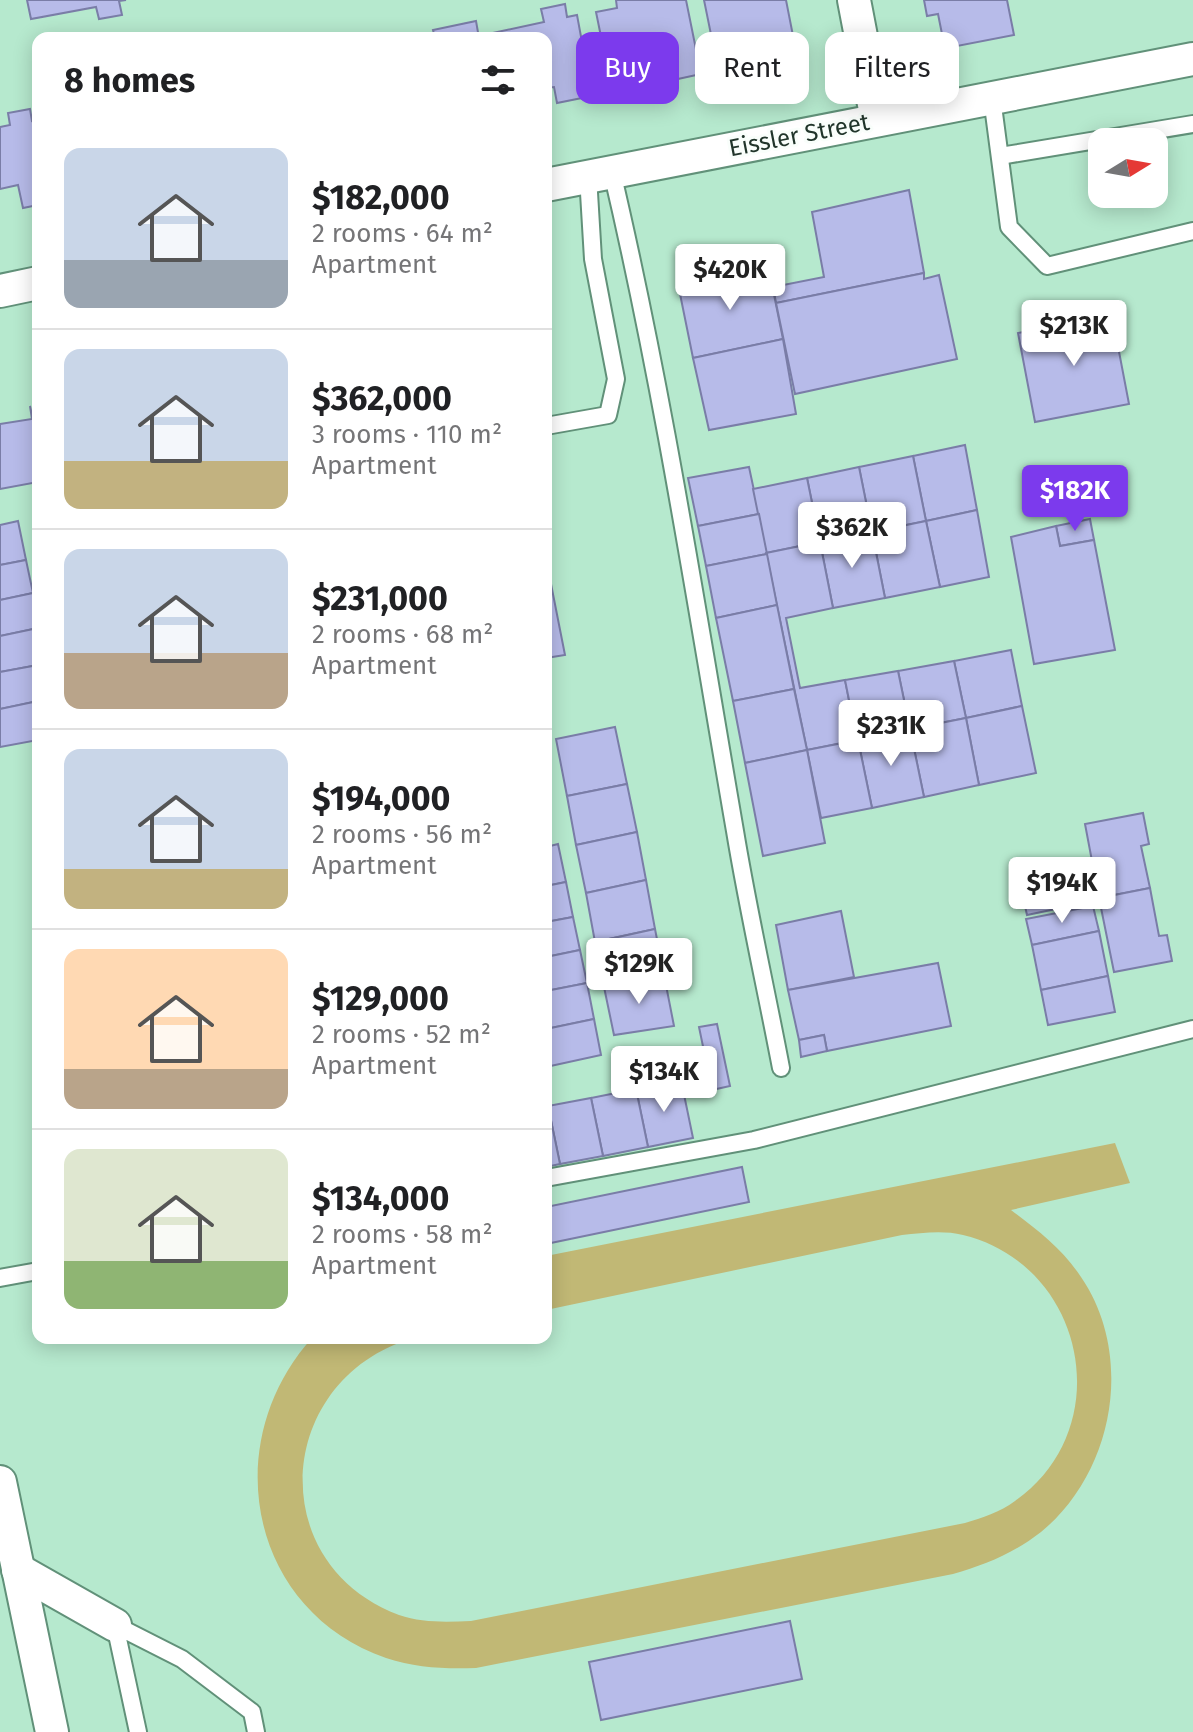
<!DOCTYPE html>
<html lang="en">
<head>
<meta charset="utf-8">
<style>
  :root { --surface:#fff; --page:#f2f2f2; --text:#202124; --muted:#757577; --line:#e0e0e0; --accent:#7c3aed }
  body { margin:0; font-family:"Fira Sans",sans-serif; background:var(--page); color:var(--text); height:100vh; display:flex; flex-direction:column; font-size:30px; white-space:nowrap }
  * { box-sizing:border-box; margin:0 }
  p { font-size:26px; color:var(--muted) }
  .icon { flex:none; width:44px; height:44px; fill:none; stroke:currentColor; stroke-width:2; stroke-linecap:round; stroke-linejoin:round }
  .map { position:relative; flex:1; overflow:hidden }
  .sheet { position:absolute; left:32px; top:32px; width:520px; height:1312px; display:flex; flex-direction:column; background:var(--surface); border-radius:16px; box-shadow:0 4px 20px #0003 }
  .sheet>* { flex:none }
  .hud { position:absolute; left:576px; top:32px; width:496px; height:72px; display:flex; gap:16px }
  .needle { width:52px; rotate:79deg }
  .tools { position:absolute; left:1088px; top:128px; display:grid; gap:16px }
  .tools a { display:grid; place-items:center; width:80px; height:80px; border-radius:16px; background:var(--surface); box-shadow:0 4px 20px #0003; font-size:40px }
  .price { position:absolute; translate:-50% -68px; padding:0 18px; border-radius:8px; background:#fff; color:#222; font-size:26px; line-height:52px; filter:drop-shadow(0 2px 4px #0008) }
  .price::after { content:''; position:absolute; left:50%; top:48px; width:24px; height:18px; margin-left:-12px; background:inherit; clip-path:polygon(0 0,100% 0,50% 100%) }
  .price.active { background:var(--accent); color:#fff }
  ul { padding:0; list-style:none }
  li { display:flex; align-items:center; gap:24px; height:200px; padding:0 32px }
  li+li { border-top:2px solid var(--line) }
  li span { display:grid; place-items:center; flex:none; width:224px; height:160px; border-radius:16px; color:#555 }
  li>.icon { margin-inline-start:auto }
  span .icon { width:96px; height:96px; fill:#fffc; stroke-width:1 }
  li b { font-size:34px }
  h2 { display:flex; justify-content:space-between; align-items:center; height:96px; padding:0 32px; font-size:34px }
  .chip { padding:0 28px; border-radius:16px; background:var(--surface); box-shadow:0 4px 20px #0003; font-size:28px; line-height:72px }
  .chip.active { background:var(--accent); color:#fff }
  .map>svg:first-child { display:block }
  .green { fill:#c1b875 }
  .building { fill:#b7bbe9; stroke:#7a7da7; stroke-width:2 }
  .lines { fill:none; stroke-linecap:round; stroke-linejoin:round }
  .service-casing { stroke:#619179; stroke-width:20 }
  .minor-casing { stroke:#619179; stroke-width:36 }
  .service { stroke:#fff; stroke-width:16 }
  .minor { stroke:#fff; stroke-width:32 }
  .labels { text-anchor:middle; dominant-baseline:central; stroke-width:6; stroke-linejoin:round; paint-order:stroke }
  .street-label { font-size:24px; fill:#21352b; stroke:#f9fefb }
</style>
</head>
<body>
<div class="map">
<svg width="1193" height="1732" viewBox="0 0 1193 1732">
  <rect width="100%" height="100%" fill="#b6e9ce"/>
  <path class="green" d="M 1115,1143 L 1130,1183 L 1011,1210 C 1037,1230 1062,1248 1081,1277 C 1135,1356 1114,1472 1041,1532 C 1014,1553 985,1565 953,1574 L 476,1668 C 445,1669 416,1668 386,1658 C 248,1610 218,1442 312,1338 L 414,1338 C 276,1377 261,1563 399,1615 C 422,1623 446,1622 471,1621 L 965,1523 C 982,1518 1000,1512 1015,1501 C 1119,1428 1086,1265 963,1235 C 943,1230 922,1233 902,1235 L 546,1310 L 546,1256 Z"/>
  <g class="building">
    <path d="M 27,0 L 126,0 L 119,1 L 122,15 L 99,19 L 96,7 L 31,19 Z"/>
    <path d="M 616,0 L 686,0 L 701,74 L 664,82 L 661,65 L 643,69 L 642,64 L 608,71 L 596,12 L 617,8 Z"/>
    <path d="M 704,0 L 786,0 L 795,46 L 760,53 L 761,61 L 718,69 Z"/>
    <path d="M 924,0 L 1007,0 L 1014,35 L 952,47 L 943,39 L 938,14 L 927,16 Z"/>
    <path d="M 565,4 L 567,17 L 577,15 L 592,96 L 557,103 L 554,87 L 546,88 L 546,38 L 489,38 L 488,34 L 544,22 L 541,9 Z"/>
    <path d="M 476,21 L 479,38 L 435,38 L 433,30 Z"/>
    <path d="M 30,109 L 32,121 L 38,120 L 38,205 L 23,208 L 18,185 L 0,189 L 0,127 L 10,125 L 8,113 Z"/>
    <path d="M 909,190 L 924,273 L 776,303 L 773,287 L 824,277 L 812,212 Z"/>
    <path d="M 768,265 L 783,339 L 693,358 L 678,284 Z"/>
    <path d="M 924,273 L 924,279 L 939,275 L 957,359 L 795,394 L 776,303 Z"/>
    <path d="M 1112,315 L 1129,404 L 1035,422 L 1018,333 Z"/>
    <path d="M 783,339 L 796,414 L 709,430 L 693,358 Z"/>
    <path d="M 30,406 L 38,443 L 38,482 L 0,489 L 0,424 L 32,419 Z"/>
    <path d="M 965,445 L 977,510 L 926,521 L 913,456 Z"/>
    <path d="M 913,456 L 926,521 L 872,532 L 859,467 Z"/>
    <path d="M 749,467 L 759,514 L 698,526 L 688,478 Z"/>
    <path d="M 859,467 L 872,532 L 820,542 L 807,478 Z"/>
    <path d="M 807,478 L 820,542 L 766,553 L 753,489 Z"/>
    <path d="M 977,510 L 989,577 L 940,587 L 926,521 Z"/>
    <path d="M 759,514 L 767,554 L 706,566 L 698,526 Z"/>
    <path d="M 1090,519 L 1094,540 L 1060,546 L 1056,526 Z"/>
    <path d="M 18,521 L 26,560 L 0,565 L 0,525 Z"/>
    <path d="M 926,521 L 940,587 L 885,598 L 872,532 Z"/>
    <path d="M 1056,526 L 1060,546 L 1094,540 L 1115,650 L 1034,664 L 1011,537 Z"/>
    <path d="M 872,532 L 885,598 L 833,608 L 820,542 Z"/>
    <path d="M 820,542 L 833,608 L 786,618 L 800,688 L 845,680 L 857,740 L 807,750 L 766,553 Z"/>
    <path d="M 767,554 L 777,605 L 716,618 L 706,566 Z"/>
    <path d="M 26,560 L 33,593 L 0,600 L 0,565 Z"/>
    <path d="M 550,579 L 565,655 L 546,658 L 546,580 Z"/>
    <path d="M 33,593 L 38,628 L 0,636 L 0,600 Z"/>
    <path d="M 777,605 L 794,689 L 733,701 L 716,618 Z"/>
    <path d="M 38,628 L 38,665 L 0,672 L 0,636 Z"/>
    <path d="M 1011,650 L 1022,706 L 966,718 L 954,661 Z"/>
    <path d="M 954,661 L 966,718 L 910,729 L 898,671 Z"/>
    <path d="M 38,665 L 38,701 L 0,709 L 0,672 Z"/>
    <path d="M 898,671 L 910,729 L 857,740 L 845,680 Z"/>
    <path d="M 794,689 L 807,750 L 745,763 L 733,701 Z"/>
    <path d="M 38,701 L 38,740 L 0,747 L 0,709 Z"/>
    <path d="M 1022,706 L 1036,773 L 979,785 L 966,718 Z"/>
    <path d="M 966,718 L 979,785 L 924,797 L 910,729 Z"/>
    <path d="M 615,727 L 627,784 L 567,796 L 556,739 Z"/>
    <path d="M 910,729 L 924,797 L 872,808 L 858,740 Z"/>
    <path d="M 858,740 L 872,808 L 821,818 L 807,750 Z"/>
    <path d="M 807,750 L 825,843 L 763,856 L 745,763 Z"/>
    <path d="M 627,784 L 637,832 L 576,845 L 567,796 Z"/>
    <path d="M 1143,813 L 1149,844 L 1141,846 L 1150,888 L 1099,898 L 1085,824 Z"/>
    <path d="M 637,832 L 646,880 L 586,893 L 576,845 Z"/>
    <path d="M 558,844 L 566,882 L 546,886 L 546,847 Z"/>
    <path d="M 646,880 L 655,929 L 595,942 L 586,893 Z"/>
    <path d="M 566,882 L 573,917 L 546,922 L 546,886 Z"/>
    <path d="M 1090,883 L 1094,901 L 1027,915 L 1023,897 Z"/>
    <path d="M 1150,888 L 1159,936 L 1167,935 L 1172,961 L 1114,972 L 1099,898 Z"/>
    <path d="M 1093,906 L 1099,931 L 1032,945 L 1026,919 Z"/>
    <path d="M 841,911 L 854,977 L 788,990 L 776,925 Z"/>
    <path d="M 573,917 L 580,950 L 546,957 L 546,922 Z"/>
    <path d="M 655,929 L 664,975 L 604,987 L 595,942 Z"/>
    <path d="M 1099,931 L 1108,976 L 1041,990 L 1032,945 Z"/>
    <path d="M 580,950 L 587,983 L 546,991 L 546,957 Z"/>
    <path d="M 938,963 L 951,1026 L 827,1051 L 824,1035 L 799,1040 L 788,990 Z"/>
    <path d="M 664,975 L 674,1026 L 614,1035 L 604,987 Z"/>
    <path d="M 1108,976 L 1115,1012 L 1048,1025 L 1041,990 Z"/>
    <path d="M 587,983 L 594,1019 L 546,1029 L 546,991 Z"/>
    <path d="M 594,1019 L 601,1055 L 546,1067 L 546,1029 Z"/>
    <path d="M 717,1024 L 730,1086 L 712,1090 L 699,1027 Z"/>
    <path d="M 824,1035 L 827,1051 L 801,1057 L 799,1040 Z"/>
    <path d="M 681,1080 L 693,1138 L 648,1147 L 636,1089 Z"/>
    <path d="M 636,1089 L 648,1147 L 603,1156 L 591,1098 Z"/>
    <path d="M 591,1098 L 603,1156 L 560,1164 L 548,1106 Z"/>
    <path d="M 548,1106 L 560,1164 L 546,1167 L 546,1107 Z"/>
    <path d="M 742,1167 L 749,1202 L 546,1244 L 546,1207 Z"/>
    <path d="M 790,1621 L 802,1679 L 601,1720 L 589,1662 Z"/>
  </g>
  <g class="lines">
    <g class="service-casing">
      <g id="service">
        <path d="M 992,98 L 1009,227 L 1047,266 L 1193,231"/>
        <path d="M 1000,156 L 1193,124"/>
        <path d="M 612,172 C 663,389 697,611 735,831 C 748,910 766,989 781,1068"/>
        <path d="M 546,426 L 608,415 L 616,379 L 593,259 L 588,176"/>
        <path d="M 546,1178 L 754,1140 L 1193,1029"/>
        <path d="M 0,1278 L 38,1271"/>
        <path d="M 138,1732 L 115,1625 L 182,1659 L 252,1712 L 256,1732"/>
      </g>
    </g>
    <g class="minor-casing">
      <g id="minor">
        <path d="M 854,0 L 877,120"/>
        <path d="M 546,185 L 1193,59"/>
        <path d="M 0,291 L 38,283"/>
        <path d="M 0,1482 L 52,1732"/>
        <path d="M 18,1570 L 115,1625"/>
      </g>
    </g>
    <use href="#service" class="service"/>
    <use href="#minor" class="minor"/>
  </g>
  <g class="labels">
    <g class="street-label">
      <text transform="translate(799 135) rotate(-11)">Eissler Street</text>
    </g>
  </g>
</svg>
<div class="tools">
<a><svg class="needle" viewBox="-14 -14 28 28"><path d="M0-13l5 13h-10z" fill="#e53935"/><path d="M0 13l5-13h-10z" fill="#757577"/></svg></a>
</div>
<b class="price" style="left:730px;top:312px">$420K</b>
<b class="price" style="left:1074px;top:368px">$213K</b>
<b class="price active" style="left:1075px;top:533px">$182K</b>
<b class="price" style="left:852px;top:570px">$362K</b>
<b class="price" style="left:891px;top:768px">$231K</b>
<b class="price" style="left:1062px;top:925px">$194K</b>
<b class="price" style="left:639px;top:1006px">$129K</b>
<b class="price" style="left:664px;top:1114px">$134K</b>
<div class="hud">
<a class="chip active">Buy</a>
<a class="chip">Rent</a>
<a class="chip">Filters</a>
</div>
<section class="sheet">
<h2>8 homes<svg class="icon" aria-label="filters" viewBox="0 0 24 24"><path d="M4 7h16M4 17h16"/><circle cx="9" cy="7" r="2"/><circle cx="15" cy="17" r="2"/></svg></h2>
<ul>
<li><span style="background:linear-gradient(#c9d6e8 70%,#9aa5b1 0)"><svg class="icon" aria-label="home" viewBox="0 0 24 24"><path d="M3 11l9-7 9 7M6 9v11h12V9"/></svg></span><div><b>$182,000</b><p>2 rooms · 64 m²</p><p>Apartment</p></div></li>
<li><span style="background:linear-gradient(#c9d6e8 70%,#c2b280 0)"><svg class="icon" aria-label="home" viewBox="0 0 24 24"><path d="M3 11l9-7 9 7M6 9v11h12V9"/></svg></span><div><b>$362,000</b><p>3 rooms · 110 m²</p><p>Apartment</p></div></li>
<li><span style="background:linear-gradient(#c9d6e8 65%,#b9a48a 0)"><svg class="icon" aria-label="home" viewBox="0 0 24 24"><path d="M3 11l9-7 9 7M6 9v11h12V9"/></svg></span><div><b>$231,000</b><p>2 rooms · 68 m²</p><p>Apartment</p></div></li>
<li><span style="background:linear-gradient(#c9d6e8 75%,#c2b280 0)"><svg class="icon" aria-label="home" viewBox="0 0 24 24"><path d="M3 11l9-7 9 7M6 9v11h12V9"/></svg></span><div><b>$194,000</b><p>2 rooms · 56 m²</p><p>Apartment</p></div></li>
<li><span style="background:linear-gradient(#ffd9b3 75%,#b9a48a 0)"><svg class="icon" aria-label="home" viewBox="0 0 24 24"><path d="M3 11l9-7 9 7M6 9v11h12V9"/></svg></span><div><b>$129,000</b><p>2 rooms · 52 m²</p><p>Apartment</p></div></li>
<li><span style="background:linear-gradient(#dfe7d0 70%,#8fb573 0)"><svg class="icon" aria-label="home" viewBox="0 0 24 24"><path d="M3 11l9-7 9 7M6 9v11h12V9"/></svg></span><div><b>$134,000</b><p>2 rooms · 58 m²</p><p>Apartment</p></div></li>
</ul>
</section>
</div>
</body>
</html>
